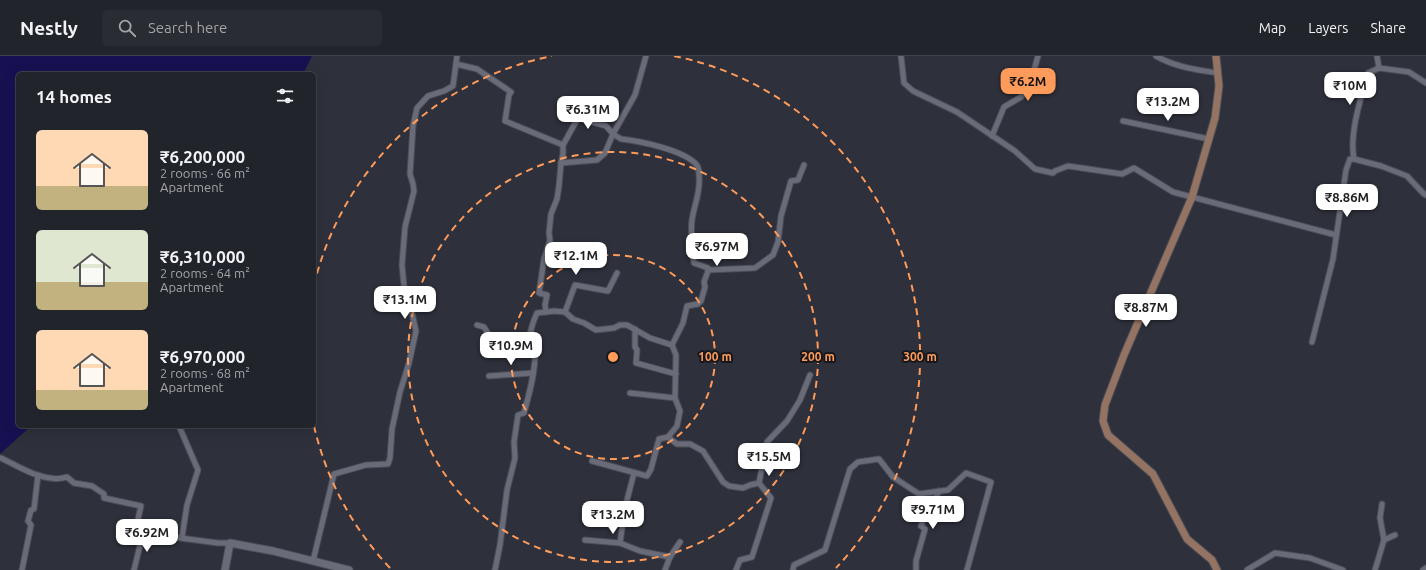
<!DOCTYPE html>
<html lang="en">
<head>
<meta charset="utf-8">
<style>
  :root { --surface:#22242c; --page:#2a2c34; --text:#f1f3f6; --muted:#a2a4a9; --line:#3f4148; --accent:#ff9b5a }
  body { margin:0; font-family:Ubuntu,sans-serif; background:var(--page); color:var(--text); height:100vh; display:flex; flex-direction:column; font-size:15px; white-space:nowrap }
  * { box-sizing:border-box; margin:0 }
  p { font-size:13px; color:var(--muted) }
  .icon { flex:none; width:22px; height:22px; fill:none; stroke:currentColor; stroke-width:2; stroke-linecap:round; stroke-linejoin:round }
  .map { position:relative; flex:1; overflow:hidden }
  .details { position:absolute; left:16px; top:16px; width:300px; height:356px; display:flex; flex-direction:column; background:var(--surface); border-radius:6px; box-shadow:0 4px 16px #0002,0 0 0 1px var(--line) }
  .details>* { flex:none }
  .price { position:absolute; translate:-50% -34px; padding:0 9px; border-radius:8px; background:#fff; color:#222; font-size:13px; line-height:26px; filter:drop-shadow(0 1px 2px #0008) }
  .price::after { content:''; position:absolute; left:50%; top:24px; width:12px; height:9px; margin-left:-6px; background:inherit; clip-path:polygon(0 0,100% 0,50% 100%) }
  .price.current { background:var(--accent); color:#111 }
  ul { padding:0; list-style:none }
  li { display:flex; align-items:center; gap:12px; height:100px; padding:0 20px }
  li span { display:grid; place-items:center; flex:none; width:112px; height:80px; border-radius:6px; color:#555 }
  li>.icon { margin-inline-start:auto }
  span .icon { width:48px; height:48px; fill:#fffc; stroke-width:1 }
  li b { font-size:17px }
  h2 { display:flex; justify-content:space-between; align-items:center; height:48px; padding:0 20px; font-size:17px }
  header { display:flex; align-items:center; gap:24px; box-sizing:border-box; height:56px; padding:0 20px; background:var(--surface); border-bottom:1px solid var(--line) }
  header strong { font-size:19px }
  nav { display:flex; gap:22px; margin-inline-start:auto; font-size:14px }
  .search { width:280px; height:36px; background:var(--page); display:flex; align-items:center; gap:10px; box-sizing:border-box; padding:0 14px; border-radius:6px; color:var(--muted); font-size:15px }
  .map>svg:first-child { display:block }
  .water { fill:#171152 }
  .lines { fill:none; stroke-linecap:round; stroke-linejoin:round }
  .minor-casing { stroke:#4b4d56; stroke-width:7 }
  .tertiary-casing { stroke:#4b4d56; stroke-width:9 }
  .secondary-casing { stroke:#4b4d56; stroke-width:9 }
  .minor { stroke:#696b78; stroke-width:5 }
  .tertiary { stroke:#696b78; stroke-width:7 }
  .secondary { stroke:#957362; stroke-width:7 }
  .ring { fill:none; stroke:#ff9b5a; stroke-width:2; stroke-dasharray:7 5 }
  .centre { fill:#ff9b5a; stroke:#17181d; stroke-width:2 }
  .ring-label { font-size:12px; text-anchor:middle; font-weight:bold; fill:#ff9b5a; stroke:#17181d; stroke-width:4; stroke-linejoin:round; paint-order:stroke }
</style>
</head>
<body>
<header>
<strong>Nestly</strong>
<div class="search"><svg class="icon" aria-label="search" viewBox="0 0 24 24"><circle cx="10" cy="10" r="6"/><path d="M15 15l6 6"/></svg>Search here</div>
<nav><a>Map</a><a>Layers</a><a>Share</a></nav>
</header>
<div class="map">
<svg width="1426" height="514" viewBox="0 0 1426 514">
  <rect width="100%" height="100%" fill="#2e303b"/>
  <path class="water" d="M 0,0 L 312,0 L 303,18 L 18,18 L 18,370 L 31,370 L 0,398 Z"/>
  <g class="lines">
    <g class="minor-casing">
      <g id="minor">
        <path d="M 901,0 L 904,27 L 913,35 L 957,56 L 1015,95 L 1035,113 L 1053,117 L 1055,115 L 1068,110 L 1122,118 L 1134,112 L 1173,136 L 1336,179"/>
        <path d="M 1156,0 C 1175,11 1197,14 1218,17"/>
        <path d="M 456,8 L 477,13 L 511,36 L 509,39 L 505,65 L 563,89 L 578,62 L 606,70 L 613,78 L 635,39 L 646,0"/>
        <path d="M 1379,12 L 1409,16 L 1426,27"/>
        <path d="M 1123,65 L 1209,83"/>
        <path d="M 992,80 L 1004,51 L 1021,41 L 1029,32 L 1038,0"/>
        <path d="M 563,89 L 563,98 L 561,107 L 597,104 L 605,97 L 613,78 L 621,83 C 640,85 683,94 696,108 C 698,110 699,115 699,119 C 701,136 694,149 692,164 C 690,175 693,195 694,207 L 708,212 L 708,215 L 704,226 L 705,231 L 701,245 L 698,248 L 687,250 L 683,267 L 672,289 L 676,299 L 675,342 L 680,355 L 677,370 L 668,381 L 677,388 L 690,388 L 703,395 L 723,426 L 729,430 L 743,432 L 750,429 L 759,427"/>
        <path d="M 1354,103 C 1349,78 1361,41 1368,17 L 1379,12 L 1377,0"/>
        <path d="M 708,214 L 755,212 L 773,199 L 778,186 L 781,160 L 791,125 L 798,124 L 804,109"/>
        <path d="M 546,256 L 554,255 L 565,256 L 573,263 L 584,267 L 596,274 L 614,272 L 620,269 L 627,269 L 650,282 L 672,289"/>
        <path d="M 565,256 L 575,229 L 608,235 L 617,217"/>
        <path d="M 477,269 L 484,271 L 489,279 L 530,290"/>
        <path d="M 635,273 L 635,291 L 637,294 L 636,307 L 676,318"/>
        <path d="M 1312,286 L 1333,203 L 1346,114 L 1350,103 L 1354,103 L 1381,110 L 1407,120 L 1424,138 L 1426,139"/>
        <path d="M 489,320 L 533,317"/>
        <path d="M 630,337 L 675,342"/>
        <path d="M 179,370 L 198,414 L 187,449 L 182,481"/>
        <path d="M 1,402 C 20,411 45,428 67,421 L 74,427 L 92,430 L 104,438 L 104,442 L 141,450 L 135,476 L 218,487 L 230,487"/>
        <path d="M 592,405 L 647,420 L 651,413 L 659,383 L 668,381"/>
        <path d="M 634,417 L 625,452 L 620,487 L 640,495 L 670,501 L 665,514"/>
        <path d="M 1382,448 L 1380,462 L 1384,484"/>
        <path d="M 585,484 L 620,487"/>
        <path d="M 670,501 L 680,486"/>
        <path d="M 313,505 L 334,418 L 366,409 L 388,408 L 390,402 L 392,373 L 400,336 L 409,307 L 416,275 L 412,257 L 404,230 L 402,209 L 405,171 L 414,135 L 413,128 L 410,118 L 413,70 L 417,52 L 428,40 L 444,35 L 453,30 L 457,0"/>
        <path d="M 22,514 L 31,469 L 28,465 L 31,454 L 34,453 L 38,419"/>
        <path d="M 134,514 L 143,477"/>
        <path d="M 495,514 L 500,489 L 507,434 L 515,402 L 514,386 L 518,359 L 524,357 C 529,339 534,321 535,302 C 525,290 531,270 537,257 L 546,256 L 545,249 L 547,239 L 539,237 L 544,203 L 550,184 L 549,177 L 551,158 L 557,143 L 559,130 L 561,107"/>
        <path d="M 736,514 L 740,504 L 752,501 L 771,442 L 759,427 L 767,386 L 787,365 L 800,344 L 810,319"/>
        <path d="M 793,514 L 794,509 L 825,494 L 850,413 L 858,406 L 879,403 L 893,421 L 919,438 L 948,434 L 966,417 L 991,426 L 967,514"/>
        <path d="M 916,514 L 916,505 L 925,473 L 921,470 L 926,456 L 930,454 L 939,435"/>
        <path d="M 1247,514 L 1275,497 L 1310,502 L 1343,514"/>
        <path d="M 1375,514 L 1384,484 L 1395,479"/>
        <path d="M 1423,514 L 1426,512"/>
      </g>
    </g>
    <g class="tertiary-casing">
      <path id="tertiary" d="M 225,514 L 230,487 L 273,495 L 349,514"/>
    </g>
    <g class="secondary-casing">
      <path id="secondary" d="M 1216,0 L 1219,30 L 1215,62 L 1192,141 L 1124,299 L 1105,349 L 1103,365 L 1108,379 L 1153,418 L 1187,483 L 1212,504 L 1217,514"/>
    </g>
    <use href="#minor" class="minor"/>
    <use href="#tertiary" class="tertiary"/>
    <use href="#secondary" class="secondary"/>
  </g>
  <g class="ring">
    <circle cx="613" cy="301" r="102"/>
    <circle cx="613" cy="301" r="205"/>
    <path d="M390 512A307 307 0 0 1 314 370M314 229A307 307 0 0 1 552 0M674 0A307 307 0 0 1 836 512"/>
  </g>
  <circle cx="613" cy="301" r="6" class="centre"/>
  <g class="ring-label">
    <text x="715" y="305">100 m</text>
    <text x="818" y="305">200 m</text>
    <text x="920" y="305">300 m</text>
  </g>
</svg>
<b class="price current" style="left:1028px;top:46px">₹6.2M</b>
<b class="price" style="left:1350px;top:50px">₹10M</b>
<b class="price" style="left:1168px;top:66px">₹13.2M</b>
<b class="price" style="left:588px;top:74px">₹6.31M</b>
<b class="price" style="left:1347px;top:162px">₹8.86M</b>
<b class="price" style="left:717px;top:211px">₹6.97M</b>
<b class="price" style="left:576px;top:220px">₹12.1M</b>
<b class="price" style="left:405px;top:264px">₹13.1M</b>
<b class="price" style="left:1146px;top:272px">₹8.87M</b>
<b class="price" style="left:511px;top:310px">₹10.9M</b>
<b class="price" style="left:769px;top:421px">₹15.5M</b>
<b class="price" style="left:933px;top:474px">₹9.71M</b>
<b class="price" style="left:613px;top:479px">₹13.2M</b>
<b class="price" style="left:147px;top:497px">₹6.92M</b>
<section class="details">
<h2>14 homes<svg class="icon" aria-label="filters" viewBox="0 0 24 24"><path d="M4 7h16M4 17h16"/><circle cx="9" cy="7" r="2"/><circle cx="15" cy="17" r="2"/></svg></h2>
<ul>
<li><span style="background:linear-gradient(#ffd9b3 70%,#c2b280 0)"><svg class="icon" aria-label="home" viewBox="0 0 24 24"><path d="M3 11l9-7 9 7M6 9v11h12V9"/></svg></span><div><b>₹6,200,000</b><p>2 rooms · 66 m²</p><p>Apartment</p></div></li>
<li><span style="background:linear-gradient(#dfe7d0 65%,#c2b280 0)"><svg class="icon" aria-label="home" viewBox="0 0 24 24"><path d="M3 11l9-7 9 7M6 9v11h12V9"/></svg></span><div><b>₹6,310,000</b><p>2 rooms · 64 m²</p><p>Apartment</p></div></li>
<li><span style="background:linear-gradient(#ffd9b3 75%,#c2b280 0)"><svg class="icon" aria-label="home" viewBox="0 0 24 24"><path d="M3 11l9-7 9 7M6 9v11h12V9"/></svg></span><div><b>₹6,970,000</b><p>2 rooms · 68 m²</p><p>Apartment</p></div></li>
</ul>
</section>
</div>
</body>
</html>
